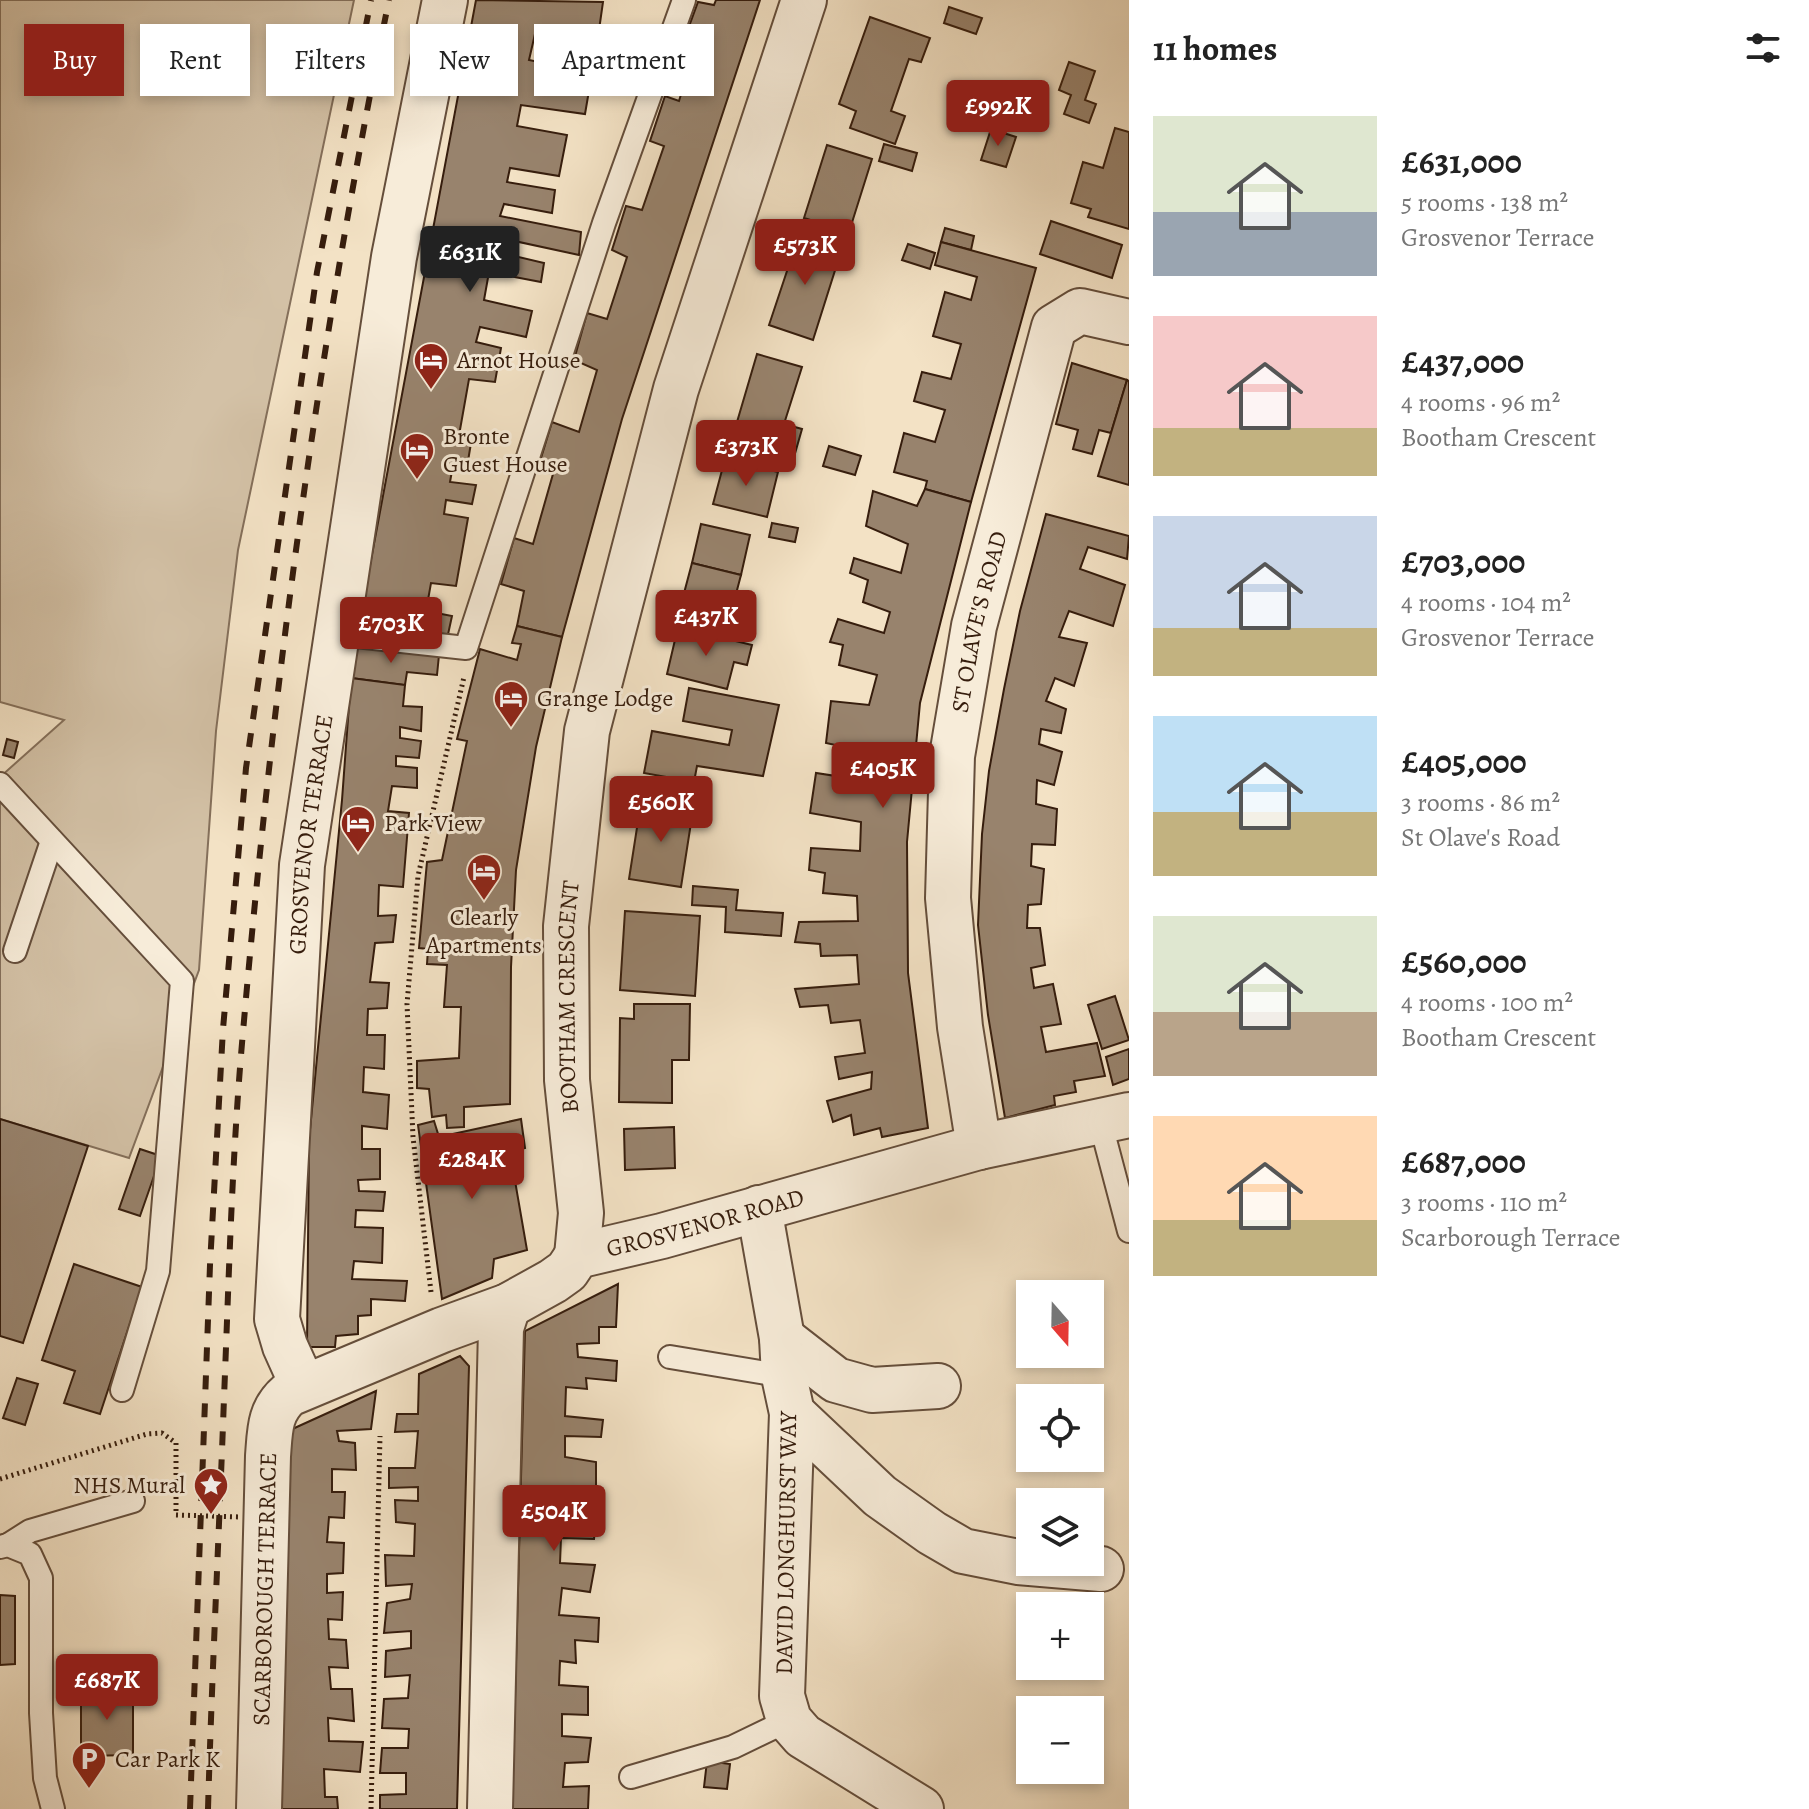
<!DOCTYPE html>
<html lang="en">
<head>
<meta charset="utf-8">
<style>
  :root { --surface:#fff; --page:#f6f6f6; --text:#222; --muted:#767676; --accent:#8f2418 }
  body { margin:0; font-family:Alegreya,serif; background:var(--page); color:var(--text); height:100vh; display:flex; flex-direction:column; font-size:30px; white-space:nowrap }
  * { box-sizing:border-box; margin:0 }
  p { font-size:26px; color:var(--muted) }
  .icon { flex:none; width:44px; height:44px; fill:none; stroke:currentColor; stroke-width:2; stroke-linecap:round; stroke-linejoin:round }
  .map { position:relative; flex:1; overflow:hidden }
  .drawer { display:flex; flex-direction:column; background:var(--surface); width:680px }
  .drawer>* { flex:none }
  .guide { position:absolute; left:24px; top:24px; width:760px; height:72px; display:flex; gap:16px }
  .needle { width:52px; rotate:160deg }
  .tools { position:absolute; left:1016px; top:1280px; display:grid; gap:16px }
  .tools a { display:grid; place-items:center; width:88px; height:88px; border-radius:0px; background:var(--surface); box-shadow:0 4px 12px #0003; font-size:40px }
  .price { position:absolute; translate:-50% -68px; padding:0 18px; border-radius:8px; background:var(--accent); color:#fff; font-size:26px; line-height:52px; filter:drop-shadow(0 2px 4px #0008) }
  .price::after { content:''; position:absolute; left:50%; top:48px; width:24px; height:18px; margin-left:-12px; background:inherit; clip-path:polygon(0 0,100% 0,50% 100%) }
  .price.current { background:#222; color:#fff }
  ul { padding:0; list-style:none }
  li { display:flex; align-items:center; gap:24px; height:200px; padding:0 24px }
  li span { display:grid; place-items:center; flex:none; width:224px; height:160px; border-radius:0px; color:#555 }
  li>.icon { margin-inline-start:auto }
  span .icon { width:96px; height:96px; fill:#fffc; stroke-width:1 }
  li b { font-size:34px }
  h2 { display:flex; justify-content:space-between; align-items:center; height:96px; padding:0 24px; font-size:34px }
  .chip { padding:0 28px; border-radius:0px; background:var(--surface); box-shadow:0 4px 12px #0003; font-size:28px; line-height:72px }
  .chip.current { background:var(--accent); color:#fff }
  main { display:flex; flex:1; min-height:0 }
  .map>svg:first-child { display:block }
  .green { fill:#d3c1a6; stroke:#846f5a; stroke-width:2 }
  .building { fill:#98836d; stroke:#361d0d; stroke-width:2 }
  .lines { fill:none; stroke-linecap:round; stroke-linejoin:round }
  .service-casing { stroke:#654e3b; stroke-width:26 }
  .minor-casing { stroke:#654e3b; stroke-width:48 }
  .path { stroke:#361d0d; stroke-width:5; stroke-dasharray:2 4; stroke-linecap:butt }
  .service { stroke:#f7ecd9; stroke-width:22 }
  .minor { stroke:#f7ecd9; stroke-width:44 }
  .rail { stroke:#361d0d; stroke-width:6; stroke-dasharray:14 14; stroke-linecap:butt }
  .path-bridge { stroke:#361d0d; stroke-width:5; stroke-dasharray:2 4; stroke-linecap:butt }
  .labels { text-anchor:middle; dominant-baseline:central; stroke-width:6; stroke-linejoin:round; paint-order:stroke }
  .poi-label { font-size:24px; fill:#361d0d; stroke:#f7ecd9; text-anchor:start }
  .street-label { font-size:24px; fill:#361d0d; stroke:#f7ecd9 }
</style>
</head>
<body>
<main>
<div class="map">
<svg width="1129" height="1809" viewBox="0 0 1129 1809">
  <rect width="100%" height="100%" fill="#f3e2c5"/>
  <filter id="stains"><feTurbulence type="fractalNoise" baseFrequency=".0025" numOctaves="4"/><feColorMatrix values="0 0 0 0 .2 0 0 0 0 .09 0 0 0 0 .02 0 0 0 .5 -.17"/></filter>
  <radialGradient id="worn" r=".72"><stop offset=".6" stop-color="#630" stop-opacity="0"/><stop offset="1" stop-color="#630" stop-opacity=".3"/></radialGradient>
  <path class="green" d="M 0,0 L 354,0 L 238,550 L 216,731 L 199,970 L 129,1158 L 0,1119 L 0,777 L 64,720 L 0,702 Z"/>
  <g class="building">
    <path d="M 476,0 L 603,2 L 597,44 L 535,34 L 529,60 L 592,73 L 585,114 L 521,105 L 517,126 L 567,135 L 559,176 L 510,168 L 507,182 L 555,190 L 552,213 L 504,204 L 500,216 L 581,232 L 579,255 L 496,237 L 493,251 L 544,263 L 541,282 L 489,272 L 484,300 L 532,311 L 526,337 L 480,327 L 476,342 L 501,348 L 495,382 L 469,379 L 458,441 L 471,443 L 467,467 L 453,465 L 450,482 L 476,485 L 472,504 L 446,500 L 444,514 L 468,518 L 456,586 L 431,583 L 426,611 L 452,616 L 447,639 L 358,629 Z"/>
    <path d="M 716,0 L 760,0 L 622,419 L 562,637 L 517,626 L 524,591 L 501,584 L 514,538 L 533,544 L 553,474 L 537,471 L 552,422 L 579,432 L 597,370 L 574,360 L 587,313 L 607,319 L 627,257 L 612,250 L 626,206 L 642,210 L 664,146 L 650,141 L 665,96 L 679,101 L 696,45 L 684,40 L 698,2 L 714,5 Z"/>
    <path d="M 949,7 L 982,18 L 976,34 L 944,23 Z"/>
    <path d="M 870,17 L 930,38 L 921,62 L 909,59 L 891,111 L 905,116 L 895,144 L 850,128 L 856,111 L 839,104 Z"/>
    <path d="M 1069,62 L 1095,71 L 1085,100 L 1096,104 L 1089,123 L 1064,114 L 1071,95 L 1059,90 Z"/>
    <path d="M 1115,128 L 1129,132 L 1129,229 L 1088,217 L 1091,209 L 1071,203 L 1083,162 L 1103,168 Z"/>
    <path d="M 991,129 L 1016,137 L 1006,167 L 981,160 Z"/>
    <path d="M 884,144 L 917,153 L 912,171 L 879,161 Z"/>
    <path d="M 827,145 L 872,159 L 849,232 L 804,218 Z"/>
    <path d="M 1051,221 L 1122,245 L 1112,278 L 1040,254 Z"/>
    <path d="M 945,228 L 974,236 L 971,250 L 941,242 Z"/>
    <path d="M 800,232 L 835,243 L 829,261 L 837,264 L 813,340 L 769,325 Z"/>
    <path d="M 941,242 L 1036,268 L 971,502 L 925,489 L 927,481 L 894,472 L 904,433 L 935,442 L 945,410 L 914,401 L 922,372 L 951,379 L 961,344 L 933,336 L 945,292 L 971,300 L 977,277 L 935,265 Z"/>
    <path d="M 908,244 L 935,253 L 930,269 L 902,260 Z"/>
    <path d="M 757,354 L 802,367 L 784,424 L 802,429 L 794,457 L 732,439 Z"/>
    <path d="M 1072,363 L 1127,380 L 1111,433 L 1099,430 L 1092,454 L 1073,449 L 1078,430 L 1056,424 Z"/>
    <path d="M 1127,380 L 1129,381 L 1129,485 L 1098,476 Z"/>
    <path d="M 829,446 L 861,456 L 855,475 L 823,466 Z"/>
    <path d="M 725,459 L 778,472 L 767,517 L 713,504 Z"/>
    <path d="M 925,489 L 971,502 L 920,703 L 907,842 L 908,973 L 928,1128 L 882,1137 L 880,1128 L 854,1135 L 851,1115 L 833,1122 L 827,1101 L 871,1089 L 872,1072 L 839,1079 L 835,1057 L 865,1053 L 860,1020 L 831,1023 L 828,1005 L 800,1007 L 795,989 L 859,984 L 857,955 L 821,956 L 820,944 L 795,942 L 799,922 L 858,921 L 857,896 L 823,893 L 825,873 L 809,870 L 811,848 L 860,851 L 861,822 L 810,813 L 816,773 L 862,780 L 868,752 L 826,743 L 831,701 L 869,705 L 877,675 L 839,665 L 843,645 L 830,642 L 838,619 L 884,633 L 890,612 L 863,602 L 868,580 L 850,573 L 854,558 L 901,573 L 908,544 L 866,526 L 873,491 L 917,506 Z"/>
    <path d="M 1046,514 L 1129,536 L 1127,559 L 1088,547 L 1080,569 L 1125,585 L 1113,626 L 1069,611 L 1059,637 L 1087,643 L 1074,686 L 1055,678 L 1046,701 L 1066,709 L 1061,733 L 1041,729 L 1039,744 L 1062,752 L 1054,785 L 1037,780 L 1036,804 L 1057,809 L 1055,845 L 1032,844 L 1031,866 L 1044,869 L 1041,904 L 1028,905 L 1027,928 L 1040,928 L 1045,965 L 1031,968 L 1034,988 L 1053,984 L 1061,1024 L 1041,1027 L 1046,1052 L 1097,1043 L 1105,1076 L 1074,1081 L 1076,1092 L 1054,1096 L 1055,1105 L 1005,1118 L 988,1015 L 978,925 L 982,834 L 989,771 L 1004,689 L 1020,611 Z"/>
    <path d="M 772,523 L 798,528 L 795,542 L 769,537 Z"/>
    <path d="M 701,524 L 750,535 L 741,575 L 692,563 Z"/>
    <path d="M 692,563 L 741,575 L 732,609 L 683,597 Z"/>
    <path d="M 517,626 L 562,637 L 536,747 L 516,870 L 511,967 L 510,1104 L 464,1107 L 464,1127 L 447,1128 L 446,1115 L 432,1117 L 429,1089 L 417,1088 L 417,1061 L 459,1058 L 461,1007 L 444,1007 L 447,965 L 427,964 L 428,949 L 419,948 L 427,862 L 442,860 L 467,741 L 457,739 L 480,649 L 517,660 L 521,644 L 512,643 Z"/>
    <path d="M 678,627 L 752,645 L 747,665 L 734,662 L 727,689 L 667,674 Z"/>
    <path d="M 355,645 L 439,655 L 437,675 L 407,672 L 405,685 L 351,678 Z"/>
    <path d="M 351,678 L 405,685 L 403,706 L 422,707 L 421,731 L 400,727 L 400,738 L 421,741 L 419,758 L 396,756 L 396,766 L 417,768 L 417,788 L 392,786 L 388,811 L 409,813 L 403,887 L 379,885 L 378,916 L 396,915 L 393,942 L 375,943 L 370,982 L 389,983 L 387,1008 L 368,1009 L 367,1035 L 385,1035 L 384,1069 L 364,1067 L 363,1092 L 389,1095 L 387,1129 L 362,1126 L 362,1149 L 380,1149 L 380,1179 L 358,1180 L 359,1191 L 385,1192 L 383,1211 L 356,1210 L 355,1227 L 383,1228 L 382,1263 L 354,1261 L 352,1279 L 407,1281 L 405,1301 L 371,1299 L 371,1315 L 358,1316 L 358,1334 L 336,1336 L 335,1347 L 307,1347 L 309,1140 L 342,800 Z"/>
    <path d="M 689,688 L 779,705 L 763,776 L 697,766 L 694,782 L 644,773 L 652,731 L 729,745 L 732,730 L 683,721 Z"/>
    <path d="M 7,739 L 18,742 L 14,758 L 3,755 Z"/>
    <path d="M 641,802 L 693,810 L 681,887 L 629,879 Z"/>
    <path d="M 693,886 L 738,890 L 736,910 L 783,913 L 781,936 L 725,932 L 726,907 L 692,905 Z"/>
    <path d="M 625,911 L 700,916 L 695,996 L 620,990 Z"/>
    <path d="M 1115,996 L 1129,1040 L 1102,1049 L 1088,1005 Z"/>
    <path d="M 634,1004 L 690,1004 L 689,1060 L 672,1060 L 672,1103 L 619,1102 L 620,1018 L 634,1019 Z"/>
    <path d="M 1129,1049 L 1129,1079 L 1113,1085 L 1106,1057 Z"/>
    <path d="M 0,1119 L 88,1146 L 23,1343 L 0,1336 Z"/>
    <path d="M 521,1119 L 525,1148 L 510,1152 L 527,1250 L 494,1259 L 492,1278 L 442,1299 L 418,1125 L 434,1121 L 439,1137 Z"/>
    <path d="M 674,1127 L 675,1168 L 625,1170 L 624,1129 Z"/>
    <path d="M 140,1149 L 161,1156 L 140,1216 L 119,1209 Z"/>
    <path d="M 74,1264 L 142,1287 L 100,1414 L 64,1403 L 75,1371 L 42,1360 Z"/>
    <path d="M 618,1284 L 616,1327 L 599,1327 L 599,1343 L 577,1344 L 578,1357 L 617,1361 L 616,1381 L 586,1378 L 587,1389 L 566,1387 L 565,1416 L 603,1420 L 601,1437 L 565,1436 L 565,1457 L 596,1462 L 596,1489 L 566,1487 L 566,1508 L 597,1512 L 594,1539 L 561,1538 L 560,1563 L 595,1565 L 590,1592 L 562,1588 L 559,1615 L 599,1618 L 598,1642 L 575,1640 L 576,1663 L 560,1661 L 559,1685 L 588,1687 L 588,1715 L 562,1714 L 562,1736 L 591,1738 L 588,1762 L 565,1763 L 563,1787 L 589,1786 L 588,1809 L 512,1809 L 525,1331 Z"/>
    <path d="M 460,1356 L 469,1366 L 457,1809 L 380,1809 L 380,1795 L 406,1794 L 406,1773 L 380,1773 L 382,1748 L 408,1748 L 409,1729 L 382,1728 L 384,1699 L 408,1698 L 410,1675 L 385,1677 L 386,1651 L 411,1648 L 411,1631 L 384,1633 L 387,1603 L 410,1599 L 412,1584 L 386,1586 L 385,1555 L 414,1556 L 415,1524 L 396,1522 L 395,1500 L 418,1501 L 418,1487 L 389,1488 L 389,1468 L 415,1468 L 418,1431 L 395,1432 L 397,1414 L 418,1414 L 419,1374 Z"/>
    <path d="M 17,1378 L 38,1384 L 25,1425 L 3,1418 Z"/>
    <path d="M 376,1391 L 371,1429 L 337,1431 L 339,1441 L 355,1443 L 356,1470 L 332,1469 L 332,1492 L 345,1492 L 344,1518 L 329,1517 L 327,1542 L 344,1543 L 343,1573 L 327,1574 L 327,1593 L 343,1592 L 342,1620 L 328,1619 L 329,1639 L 346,1640 L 348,1668 L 329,1667 L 331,1689 L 352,1689 L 354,1721 L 328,1718 L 329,1741 L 363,1742 L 360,1772 L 324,1769 L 325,1797 L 337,1797 L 338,1809 L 280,1809 L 288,1431 Z"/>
    <path d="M 0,1595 L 15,1596 L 15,1664 L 0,1665 Z"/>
    <path d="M 81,1689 L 133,1689 L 133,1755 L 81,1756 Z"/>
    <path d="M 707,1761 L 730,1764 L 727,1789 L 704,1787 Z"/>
  </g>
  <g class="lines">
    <g class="service-casing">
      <g id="service">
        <path d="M 337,634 L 466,648 L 604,223 L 684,0"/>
        <path d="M 0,784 L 182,981 L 158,1271 L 122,1390"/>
        <path d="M 15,951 L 52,841"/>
        <path d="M 1100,1121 L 1129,1231"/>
        <path d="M 670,1357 L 784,1376"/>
        <path d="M 8,1545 L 30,1531 L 133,1501"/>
        <path d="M 0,1547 L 8,1545 L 30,1554 L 41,1578 L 41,1713 L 45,1778 L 53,1809"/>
        <path d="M 631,1777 L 733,1747 L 789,1720"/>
      </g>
    </g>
    <g class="minor-casing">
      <g id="minor">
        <path id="s1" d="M 979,1147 L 960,1027 L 948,898 L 952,756 L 974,626 L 1054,327 L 1080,311 L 1129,322"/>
        <path d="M 759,1208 L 782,1338 L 784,1376 L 792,1413 L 782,1696 L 789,1720 L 803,1736 L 921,1809"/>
        <path id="s2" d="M 577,1256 L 581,1213 L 567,1080 L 566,926 L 587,731 L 676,389 L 804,0"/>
        <path d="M 782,1338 L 836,1380 L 872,1390 L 938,1386"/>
        <path id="s3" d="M 303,1386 L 285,1346 L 277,1319 L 302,865 L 394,257 L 445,0"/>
        <path d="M 792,1413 L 880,1496 L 932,1533 L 963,1551 L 1018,1562 L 1101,1569"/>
        <path id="s4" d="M 259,1809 L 268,1456 C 270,1431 269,1411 289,1394 L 442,1330 L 508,1306 L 553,1281 L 567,1271 L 577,1256 L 662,1236 L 979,1147 L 1129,1115"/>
        <path d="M 490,1809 L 501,1328 L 508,1306"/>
      </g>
    </g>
    <g class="path">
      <path d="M 431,1292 L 413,1137 L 407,1004 L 418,876 L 464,677"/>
      <path d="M 0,1479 L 147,1434 L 162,1433 L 176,1443 L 176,1515"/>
      <path d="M 371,1809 L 380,1436"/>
    </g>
    <use href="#service" class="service"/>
    <use href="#minor" class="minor"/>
    <g class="rail">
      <path d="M 190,1809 L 210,1265 L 223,1029 L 246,768 L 317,272 L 371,0"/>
      <path d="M 208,1809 C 212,1672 219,1535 224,1398 C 229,1276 232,1154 243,1032 C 273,686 319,340 389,0"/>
    </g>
    <path class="path-bridge" d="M 176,1515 L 241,1517"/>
  </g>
  <defs>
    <g id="hotel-pin" transform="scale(1.8)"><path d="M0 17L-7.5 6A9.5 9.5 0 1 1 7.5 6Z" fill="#8f2418" stroke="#f7ecd9"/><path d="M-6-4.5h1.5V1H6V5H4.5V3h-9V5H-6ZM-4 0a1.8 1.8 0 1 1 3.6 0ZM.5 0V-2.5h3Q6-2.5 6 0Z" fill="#fff"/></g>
    <g id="sight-pin" transform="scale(1.8)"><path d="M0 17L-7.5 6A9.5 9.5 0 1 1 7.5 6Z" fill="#8f2418" stroke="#f7ecd9"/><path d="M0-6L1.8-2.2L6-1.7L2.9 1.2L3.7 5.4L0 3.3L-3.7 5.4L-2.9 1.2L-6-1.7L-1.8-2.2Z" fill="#fff"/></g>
    <g id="parking-pin" transform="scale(1.8)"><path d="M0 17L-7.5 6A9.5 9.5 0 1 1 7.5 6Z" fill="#8f2418" stroke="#f7ecd9"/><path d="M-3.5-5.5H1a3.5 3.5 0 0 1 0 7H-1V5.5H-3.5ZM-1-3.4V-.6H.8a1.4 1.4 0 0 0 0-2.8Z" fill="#fff"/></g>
  </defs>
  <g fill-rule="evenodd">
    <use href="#hotel-pin" x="431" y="360"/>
    <use href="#hotel-pin" x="417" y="450"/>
    <use href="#hotel-pin" x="511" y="698"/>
    <use href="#hotel-pin" x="358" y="823"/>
    <use href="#hotel-pin" x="484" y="871"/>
    <use href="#sight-pin" x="211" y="1485"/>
    <use href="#parking-pin" x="89" y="1759"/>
  </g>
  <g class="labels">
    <g class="poi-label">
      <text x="457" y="360">Arnot House</text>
      <text x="443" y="436">Bronte<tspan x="443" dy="28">Guest House</tspan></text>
      <text x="537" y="698">Grange Lodge</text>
      <text x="384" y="823">Park View</text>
      <text x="484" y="917" text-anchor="middle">Clearly<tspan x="484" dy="28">Apartments</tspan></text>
      <text x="185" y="1485" text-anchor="end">NHS Mural</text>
      <text x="115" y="1759">Car Park K</text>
    </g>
    <g class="street-label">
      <text stroke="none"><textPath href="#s1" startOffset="530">ST OLAVE'S ROAD</textPath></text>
      <text stroke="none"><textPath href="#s3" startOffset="558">GROSVENOR TERRACE</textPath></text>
      <text stroke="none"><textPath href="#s2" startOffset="260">BOOTHAM CRESCENT</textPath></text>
      <text stroke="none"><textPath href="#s4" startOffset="876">GROSVENOR ROAD</textPath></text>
      <text transform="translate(786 1543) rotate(-89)">DAVID LONGHURST WAY</text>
      <text stroke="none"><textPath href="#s4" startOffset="220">SCARBOROUGH TERRACE</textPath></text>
    </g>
  </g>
  <rect width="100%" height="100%" filter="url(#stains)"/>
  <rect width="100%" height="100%" fill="url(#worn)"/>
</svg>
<div class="tools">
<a><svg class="needle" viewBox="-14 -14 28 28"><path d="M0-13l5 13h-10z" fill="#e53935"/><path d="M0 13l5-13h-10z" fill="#767676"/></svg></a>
<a><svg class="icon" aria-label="locate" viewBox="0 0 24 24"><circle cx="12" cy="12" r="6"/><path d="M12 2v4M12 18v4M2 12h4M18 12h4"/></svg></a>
<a><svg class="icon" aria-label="layers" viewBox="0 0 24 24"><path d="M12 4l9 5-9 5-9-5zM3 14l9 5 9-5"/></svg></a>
<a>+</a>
<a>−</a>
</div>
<b class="price" style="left:998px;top:148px">£992K</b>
<b class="price" style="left:805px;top:287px">£573K</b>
<b class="price current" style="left:470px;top:294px">£631K</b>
<b class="price" style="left:746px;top:488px">£373K</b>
<b class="price" style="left:706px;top:658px">£437K</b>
<b class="price" style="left:391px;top:665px">£703K</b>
<b class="price" style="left:883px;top:810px">£405K</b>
<b class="price" style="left:661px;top:844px">£560K</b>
<b class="price" style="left:472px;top:1201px">£284K</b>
<b class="price" style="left:554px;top:1553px">£504K</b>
<b class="price" style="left:107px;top:1722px">£687K</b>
<div class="guide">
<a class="chip current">Buy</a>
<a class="chip">Rent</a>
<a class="chip">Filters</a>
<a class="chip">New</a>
<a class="chip">Apartment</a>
</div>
</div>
<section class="drawer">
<h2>11 homes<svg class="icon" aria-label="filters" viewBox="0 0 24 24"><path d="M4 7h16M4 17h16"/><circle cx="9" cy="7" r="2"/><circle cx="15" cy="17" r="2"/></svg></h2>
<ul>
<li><span style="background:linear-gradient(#dfe7d0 60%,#9aa5b1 0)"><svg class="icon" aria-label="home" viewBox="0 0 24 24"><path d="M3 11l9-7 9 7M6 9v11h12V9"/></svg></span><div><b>£631,000</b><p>5 rooms · 138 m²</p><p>Grosvenor Terrace</p></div></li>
<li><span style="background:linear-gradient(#f6c9c9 70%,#c2b280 0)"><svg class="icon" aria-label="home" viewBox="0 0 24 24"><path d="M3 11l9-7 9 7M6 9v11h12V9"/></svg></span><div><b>£437,000</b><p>4 rooms · 96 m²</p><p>Bootham Crescent</p></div></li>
<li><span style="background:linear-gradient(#c9d6e8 70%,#c2b280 0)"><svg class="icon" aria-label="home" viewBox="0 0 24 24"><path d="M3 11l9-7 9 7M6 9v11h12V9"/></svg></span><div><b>£703,000</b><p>4 rooms · 104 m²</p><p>Grosvenor Terrace</p></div></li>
<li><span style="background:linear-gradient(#bfe0f5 60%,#c2b280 0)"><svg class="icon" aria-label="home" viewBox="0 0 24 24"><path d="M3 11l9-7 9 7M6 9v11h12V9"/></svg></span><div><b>£405,000</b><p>3 rooms · 86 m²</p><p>St Olave's Road</p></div></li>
<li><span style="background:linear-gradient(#dfe7d0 60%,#b9a48a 0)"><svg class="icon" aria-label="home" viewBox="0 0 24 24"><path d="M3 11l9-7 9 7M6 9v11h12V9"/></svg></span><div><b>£560,000</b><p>4 rooms · 100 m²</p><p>Bootham Crescent</p></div></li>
<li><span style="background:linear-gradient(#ffd9b3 65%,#c2b280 0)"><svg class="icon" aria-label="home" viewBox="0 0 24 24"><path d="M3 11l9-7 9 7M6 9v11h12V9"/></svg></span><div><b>£687,000</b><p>3 rooms · 110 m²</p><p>Scarborough Terrace</p></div></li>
</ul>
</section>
</main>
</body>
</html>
